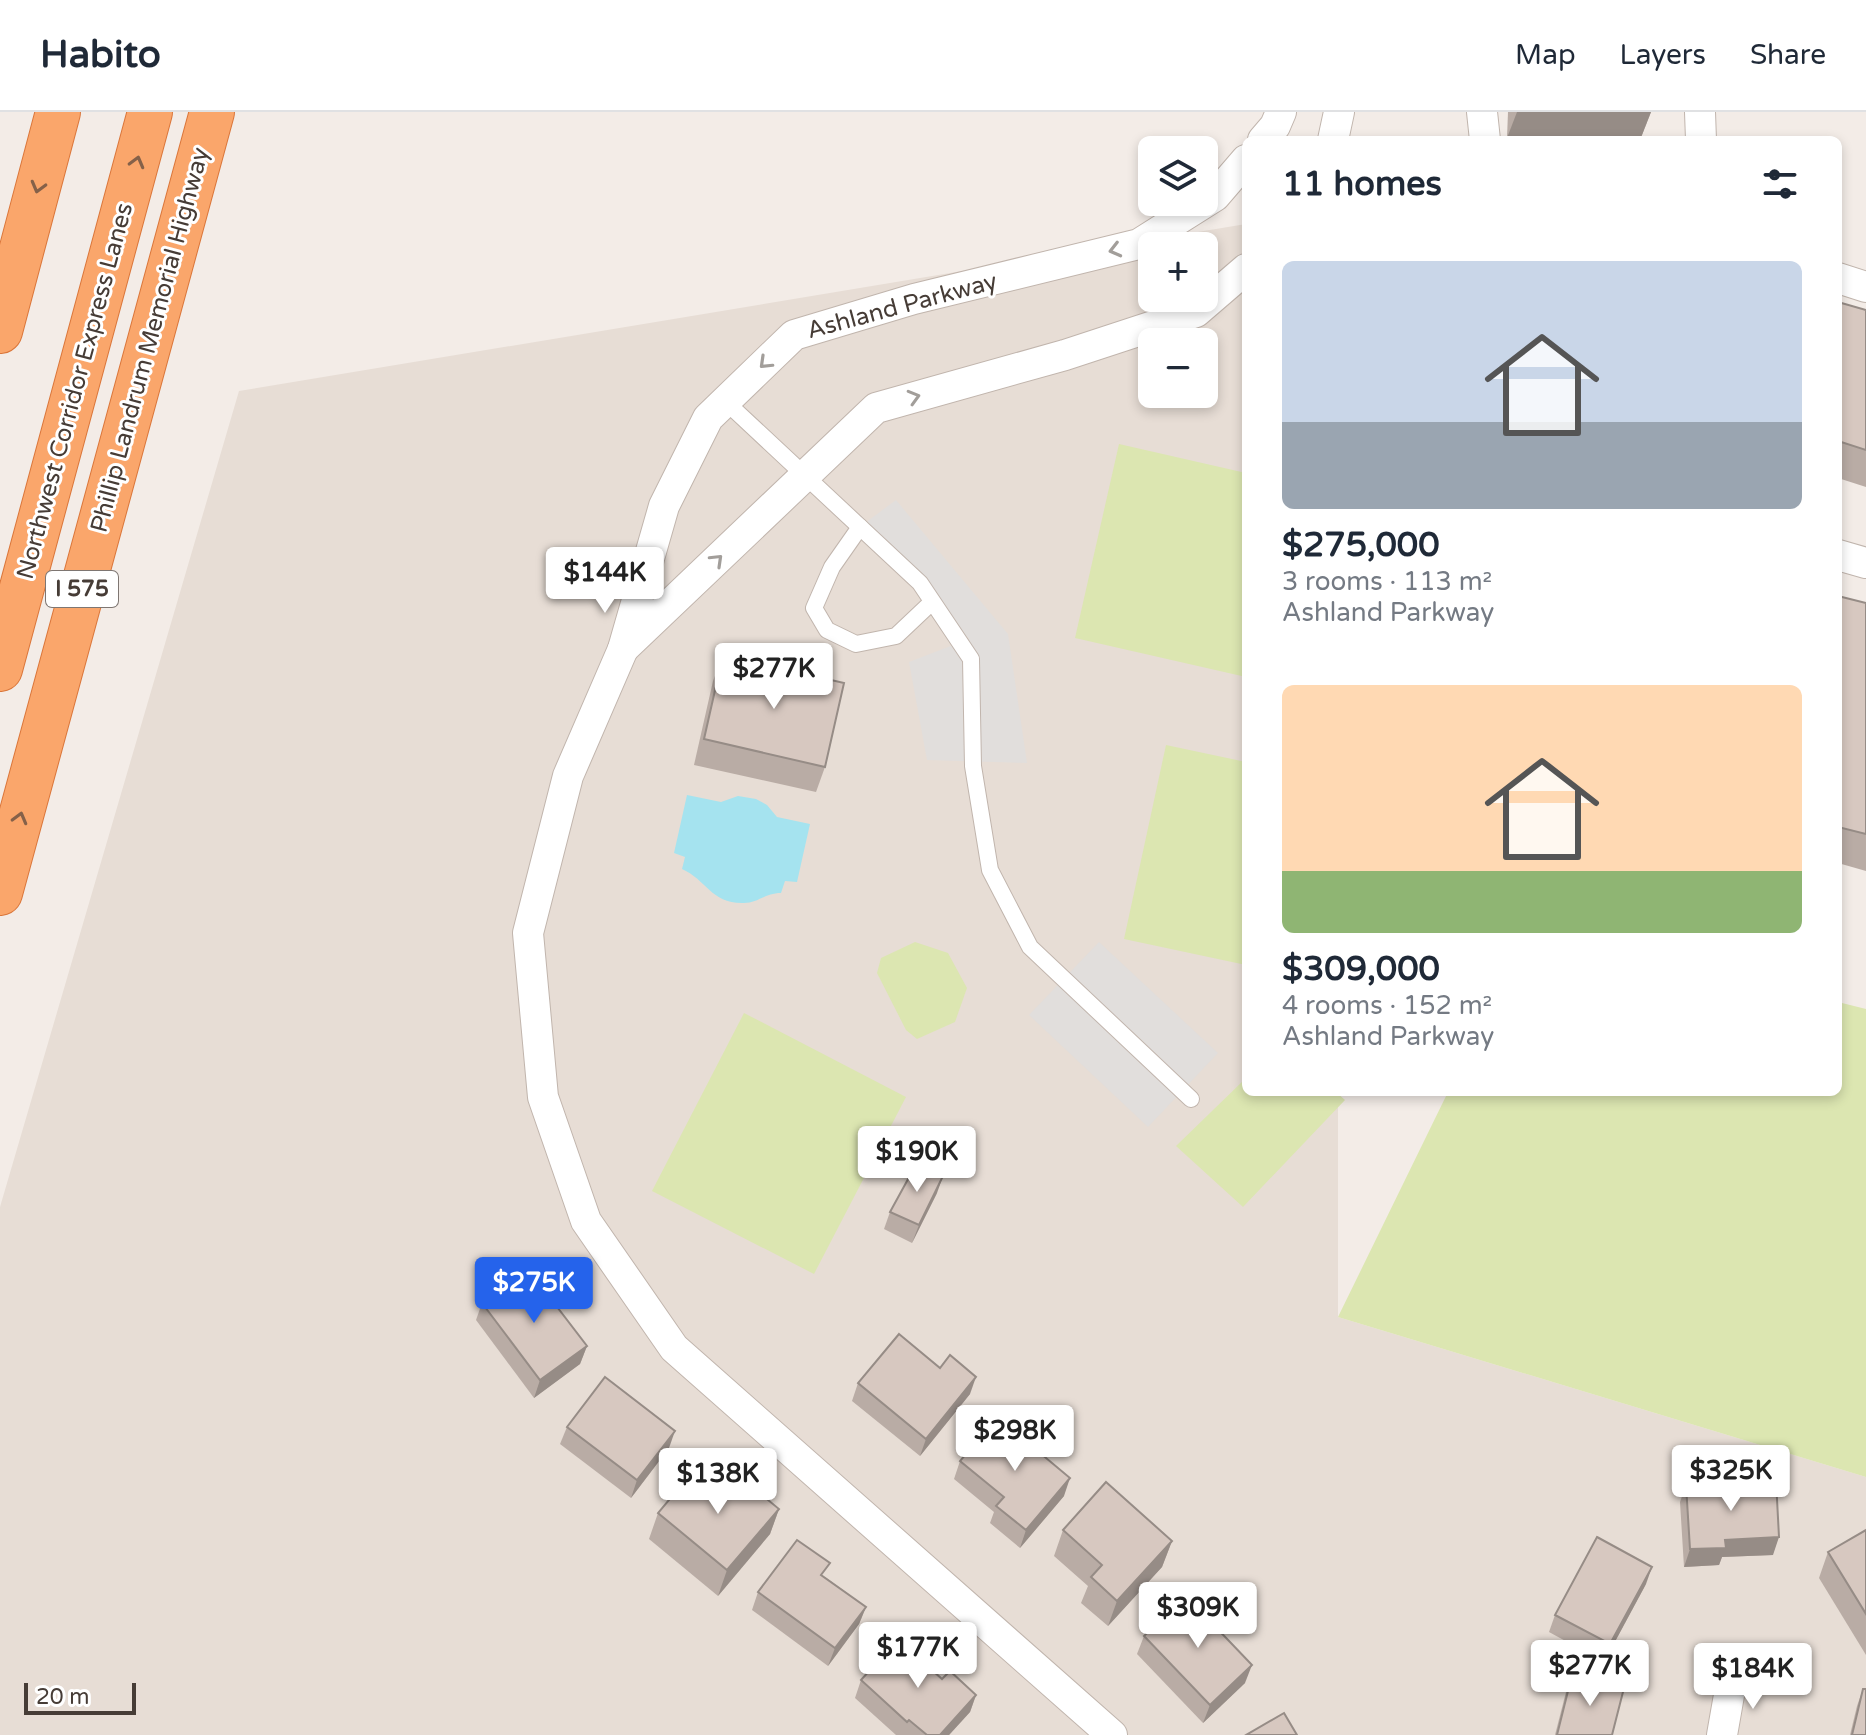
<!DOCTYPE html>
<html lang="en">
<head>
<meta charset="utf-8">
<style>
  :root { --surface:#fff; --page:#f6f6f7; --text:#1f2937; --muted:#747a83; --line:#e0e1e3; --accent:#2563eb }
  body { margin:0; font-family:"Varela Round",sans-serif; background:var(--page); color:var(--text); height:100vh; display:flex; flex-direction:column; font-size:30px; white-space:nowrap }
  * { box-sizing:border-box; margin:0 }
  p { font-size:26px; color:var(--muted) }
  .icon { flex:none; width:44px; height:44px; fill:none; stroke:currentColor; stroke-width:2; stroke-linecap:round; stroke-linejoin:round }
  .map { position:relative; flex:1; overflow:hidden }
  .side { position:absolute; left:1242px; top:24px; width:600px; height:960px; display:flex; flex-direction:column; background:var(--surface); border-radius:12px; box-shadow:0 4px 12px #0003 }
  .side>* { flex:none }
  .tools { position:absolute; left:1138px; top:24px; display:grid; gap:16px }
  .tools a { display:grid; place-items:center; width:80px; height:80px; border-radius:12px; background:var(--surface); box-shadow:0 4px 12px #0003; font-size:40px }
  .scale { position:absolute; left:24px; bottom:20px; width:112px; box-sizing:border-box; padding-left:8px; border:4px solid #463c36; border-top:0; font-size:22px; line-height:28px; white-space:nowrap; color:#463c36; -webkit-text-stroke:6px #fff; paint-order:stroke }
  .price { position:absolute; translate:-50% -68px; padding:0 18px; border-radius:8px; background:#fff; color:#222; font-size:26px; line-height:52px; filter:drop-shadow(0 2px 4px #0008) }
  .price::after { content:''; position:absolute; left:50%; top:48px; width:24px; height:18px; margin-left:-12px; background:inherit; clip-path:polygon(0 0,100% 0,50% 100%) }
  .price.current { background:var(--accent); color:#fff }
  ul { padding:0; list-style:none }
  li { display:grid; align-content:center; gap:16px; height:424px; padding:0 40px }
  li span { display:grid; place-items:center; height:248px; border-radius:12px; color:#555 }
  li>.icon { margin-inline-start:auto }
  span .icon { width:144px; height:144px; fill:#fffc; stroke-width:1 }
  li b { font-size:34px }
  h2 { display:flex; justify-content:space-between; align-items:center; height:96px; padding:0 40px; font-size:34px }
  header { display:flex; align-items:center; gap:48px; box-sizing:border-box; height:112px; padding:0 40px; background:var(--surface); border-bottom:2px solid var(--line) }
  header strong { font-size:38px }
  nav { display:flex; gap:44px; margin-inline-start:auto; font-size:28px }
  .map>svg:first-child { display:block }
  .residential { fill:#e7ddd5; fill-rule:evenodd }
  .green { fill:#dce6b1 }
  .parking { fill:#e1dedc }
  .water { fill:#a5e3ef }
  .lines { fill:none; stroke-linecap:round; stroke-linejoin:round }
  .lane-casing { stroke:#c1b5ad; stroke-width:18 }
  .street-casing { stroke:#c1b5ad; stroke-width:32 }
  .highway-casing { stroke:#da763a; stroke-width:46 }
  .lane { stroke:#fff; stroke-width:16 }
  .street { stroke:#fff; stroke-width:30 }
  .highway { stroke:#faa66b; stroke-width:44 }
  .wall { fill:#b9aca5 }
  .shaded-wall { fill:#968c86 }
  .building { fill:#d7c8c0; stroke:#968c86; stroke-width:2 }
  .oneway { stroke:#856149 }
  .oneway2 { stroke:#a29e9a }
  .labels { text-anchor:middle; dominant-baseline:central; stroke-width:6; stroke-linejoin:round; paint-order:stroke }
  .shield { fill:#fff; stroke:#7e7672; stroke-width:2 }
  .shield-label { font-size:22px; font-weight:bold; fill:#463c36 }
  .street-label { font-size:24px; fill:#463c36; stroke:#fff }
</style>
</head>
<body>
<header>
<strong>Habito</strong>
<nav><a>Map</a><a>Layers</a><a>Share</a></nav>
</header>
<div class="map">
<svg width="1866" height="1623" viewBox="0 0 1866 1623">
  <rect width="100%" height="100%" fill="#f3ece7"/>
  <path class="residential" d="M 1246,112 L 1246,980 L 1338,980 L 1338,1205 L 1866,1365 L 1866,1623 L 0,1623 L 0,1095 L 239,279 ZM 1152,134 L 1204,134 L 1204,186 L 1152,186 ZM 1152,230 L 1204,230 L 1204,282 L 1152,282 Z"/>
  <g class="green">
    <path d="M 1119,332 L 1246,361 L 1246,565 L 1075,526 Z"/>
    <path d="M 1166,633 L 1246,650 L 1246,853 L 1124,827 Z"/>
    <path d="M 915,830 L 948,841 L 967,876 L 955,910 L 917,927 L 906,918 L 877,861 L 881,846 Z"/>
    <path d="M 1838,890 L 1866,897 L 1866,1365 L 1338,1205 L 1448,980 L 1838,980 Z"/>
    <path d="M 744,901 L 906,985 L 814,1162 L 652,1079 Z"/>
    <path d="M 1246,966 L 1246,980 L 1336,980 L 1345,988 L 1243,1095 L 1176,1034 Z"/>
  </g>
  <g class="parking">
    <path d="M 896,388 L 1008,522 L 1027,651 L 927,648 L 909,550 L 969,527 L 865,411 Z"/>
    <path d="M 1099,830 L 1218,941 L 1148,1015 L 1029,903 Z"/>
  </g>
  <path class="water" d="M 687,683 L 721,690 L 738,684 L 756,687 L 767,693 L 777,705 L 810,712 L 797,770 L 785,769 L 781,781 C 765,781 758,791 744,791 C 711,792 707,768 682,757 L 685,745 L 674,741 Z"/>
  <g class="lines">
    <g class="lane-casing">
      <g id="lane">
        <path d="M 725,289 L 920,471 L 971,547 L 973,654 L 990,758 L 1030,835 L 1191,987"/>
        <path d="M 860,415 L 832,455 L 814,496 L 827,518 L 856,532 L 896,524 L 932,490"/>
      </g>
    </g>
    <g class="street-casing">
      <g id="street">
        <path d="M 1482,0 L 1485,28"/>
        <path d="M 1700,0 L 1701,28"/>
        <path d="M 1263,28 L 1275,14 L 1281,0"/>
        <path d="M 1333,28 L 1339,0"/>
        <path d="M 1246,48 L 1215,84 L 1139,132 L 914,187 L 794,223 L 708,306 L 664,394 L 623,537 L 876,296 L 1065,243 L 1196,200 L 1246,157"/>
        <path d="M 1838,166 L 1866,175"/>
        <path d="M 1838,443 L 1866,451"/>
        <path d="M 623,537 L 568,664 L 528,821 L 543,985 L 586,1109 L 674,1236 L 1112,1623"/>
        <path d="M 1722,1623 L 1732,1566"/>
      </g>
    </g>
    <g class="highway-casing">
      <g id="highway">
        <path d="M 0,219 L 58,0"/>
        <path d="M 0,557 L 150,0"/>
        <path d="M 0,781 L 212,0"/>
      </g>
    </g>
    <use href="#lane" class="lane"/>
    <use href="#street" class="street"/>
    <use href="#highway" class="highway"/>
  </g>
  <g class="wall">
    <path d="M 1508,0 L 1651,0 L 1640,28 L 1554,28 L 1507,26 Z"/>
    <path d="M 1838,190 L 1866,198 L 1866,375 L 1838,366 Z"/>
    <path d="M 1838,484 L 1866,491 L 1866,759 L 1838,751 Z"/>
    <path d="M 723,543 L 825,655 L 816,680 L 694,653 L 713,569 Z"/>
    <path d="M 937,1081 L 912,1131 L 884,1117 L 890,1100 Z"/>
    <path d="M 482,1191 L 587,1234 L 580,1252 L 534,1286 L 476,1208 Z"/>
    <path d="M 858,1271 L 970,1282 L 920,1344 L 852,1289 Z"/>
    <path d="M 567,1315 L 669,1336 L 631,1386 L 560,1332 Z"/>
    <path d="M 960,1349 L 1064,1384 L 1020,1436 L 990,1411 L 994,1400 L 954,1367 Z"/>
    <path d="M 1686,1373 L 1773,1443 L 1722,1445 L 1719,1453 L 1684,1455 L 1680,1390 Z"/>
    <path d="M 739,1386 L 779,1397 L 770,1422 L 718,1484 L 649,1427 L 658,1401 Z"/>
    <path d="M 1063,1418 L 1172,1429 L 1162,1455 L 1108,1514 L 1081,1491 L 1088,1474 L 1054,1444 Z"/>
    <path d="M 1866,1418 L 1866,1543 L 1819,1466 L 1828,1440 Z"/>
    <path d="M 825,1465 L 866,1495 L 859,1512 L 828,1554 L 752,1498 L 758,1480 Z"/>
    <path d="M 1646,1472 L 1604,1550 L 1549,1520 L 1555,1503 Z"/>
    <path d="M 1144,1524 L 1245,1571 L 1203,1611 L 1137,1542 Z"/>
    <path d="M 1572,1563 L 1612,1623 L 1555,1623 L 1566,1580 Z"/>
    <path d="M 942,1567 L 976,1583 L 970,1600 L 949,1623 L 896,1623 L 855,1586 L 861,1568 Z"/>
    <path d="M 1863,1577 L 1866,1623 L 1850,1623 L 1857,1594 Z"/>
  </g>
  <g class="shaded-wall">
    <path d="M 1517,0 L 1651,0 L 1640,28 L 1554,28 L 1507,26 Z"/>
    <path d="M 943,1064 L 937,1081 L 912,1131 L 919,1113 Z"/>
    <path d="M 587,1234 L 580,1252 L 534,1286 L 540,1268 Z"/>
    <path d="M 976,1265 L 970,1282 L 920,1344 L 926,1327 Z"/>
    <path d="M 675,1319 L 669,1336 L 631,1386 L 637,1368 Z"/>
    <path d="M 1070,1366 L 1064,1384 L 1020,1436 L 1026,1418 Z"/>
    <path d="M 779,1397 L 770,1422 L 718,1484 L 727,1458 Z"/>
    <path d="M 1779,1425 L 1773,1443 L 1722,1445 L 1719,1453 L 1684,1455 L 1690,1437 L 1725,1428 Z"/>
    <path d="M 1172,1429 L 1162,1455 L 1108,1514 L 1117,1489 Z"/>
    <path d="M 1652,1455 L 1646,1472 L 1604,1550 L 1610,1532 Z"/>
    <path d="M 866,1495 L 859,1512 L 828,1554 L 835,1536 Z"/>
    <path d="M 1252,1553 L 1245,1571 L 1203,1611 L 1210,1593 Z"/>
    <path d="M 976,1583 L 970,1600 L 949,1623 L 940,1623 Z"/>
  </g>
  <g class="building">
    <path d="M 1838,190 L 1866,198 L 1866,338 L 1838,329 Z"/>
    <path d="M 1838,484 L 1866,491 L 1866,722 L 1838,715 Z"/>
    <path d="M 723,543 L 844,571 L 825,655 L 704,627 Z"/>
    <path d="M 918,1049 L 943,1064 L 919,1113 L 890,1100 Z"/>
    <path d="M 528,1157 L 587,1234 L 540,1268 L 482,1191 Z"/>
    <path d="M 899,1222 L 940,1256 L 950,1243 L 976,1265 L 926,1327 L 858,1271 Z"/>
    <path d="M 605,1265 L 675,1319 L 637,1368 L 567,1315 Z"/>
    <path d="M 997,1305 L 1070,1366 L 1026,1418 L 996,1394 L 1004,1385 L 960,1349 Z"/>
    <path d="M 699,1352 L 739,1386 L 750,1373 L 779,1397 L 727,1458 L 658,1401 Z"/>
    <path d="M 1776,1368 L 1779,1425 L 1725,1428 L 1726,1436 L 1690,1437 L 1686,1373 Z"/>
    <path d="M 1106,1370 L 1172,1429 L 1117,1489 L 1091,1465 L 1102,1453 L 1063,1418 Z"/>
    <path d="M 1866,1418 L 1866,1502 L 1828,1440 Z"/>
    <path d="M 1597,1425 L 1652,1455 L 1610,1532 L 1555,1503 Z"/>
    <path d="M 797,1428 L 830,1451 L 821,1463 L 866,1495 L 835,1536 L 758,1480 Z"/>
    <path d="M 1186,1484 L 1252,1553 L 1210,1593 L 1144,1524 Z"/>
    <path d="M 898,1527 L 942,1567 L 950,1559 L 976,1583 L 940,1623 L 927,1623 L 909,1608 L 907,1610 L 861,1568 Z"/>
    <path d="M 1572,1563 L 1624,1576 L 1612,1623 L 1557,1623 Z"/>
    <path d="M 1863,1577 L 1866,1577 L 1866,1623 L 1852,1623 Z"/>
    <path d="M 1284,1601 L 1297,1623 L 1246,1623 Z"/>
  </g>
  <defs><path id="oneway-chevron" d="M-2-3.5L2.5 0L-2 3.5" fill="none" stroke-width="1.6" stroke-linecap="round" stroke-linejoin="round" transform="scale(2)"/></defs>
  <g class="oneway">
    <use href="#oneway-chevron" transform="translate(137 50) rotate(-75)"/>
    <use href="#oneway-chevron" transform="translate(38 75) rotate(105)"/>
    <use href="#oneway-chevron" transform="translate(20 706) rotate(-75)"/>
  </g>
  <g class="oneway2">
    <use href="#oneway-chevron" transform="translate(1115 138) rotate(166)"/>
    <use href="#oneway-chevron" transform="translate(765 251) rotate(136)"/>
    <use href="#oneway-chevron" transform="translate(914 285) rotate(-16)"/>
    <use href="#oneway-chevron" transform="translate(717 448) rotate(-44)"/>
  </g>
  <g class="labels">
    <rect class="shield" x="46" y="459" width="72" height="36" rx="6"/>
    <g class="shield-label">
      <text x="82" y="477">I 575</text>
    </g>
    <g class="street-label">
      <text transform="translate(902 194) rotate(-15)">Ashland Parkway</text>
      <text transform="translate(150 228) rotate(-75)">Phillip Landrum Memorial Highway</text>
      <text transform="translate(75 279) rotate(-75)">Northwest Corridor Express Lanes</text>
    </g>
  </g>
</svg>
<div class="tools">
<a><svg class="icon" aria-label="layers" viewBox="0 0 24 24"><path d="M12 4l9 5-9 5-9-5zM3 14l9 5 9-5"/></svg></a>
<a>+</a>
<a>−</a>
</div>
<div class="scale">20 m</div>
<b class="price" style="left:605px;top:503px">$144K</b>
<b class="price" style="left:774px;top:599px">$277K</b>
<b class="price" style="left:917px;top:1082px">$190K</b>
<b class="price current" style="left:534px;top:1213px">$275K</b>
<b class="price" style="left:1015px;top:1361px">$298K</b>
<b class="price" style="left:1731px;top:1401px">$325K</b>
<b class="price" style="left:718px;top:1404px">$138K</b>
<b class="price" style="left:1198px;top:1538px">$309K</b>
<b class="price" style="left:918px;top:1578px">$177K</b>
<b class="price" style="left:1590px;top:1596px">$277K</b>
<b class="price" style="left:1753px;top:1599px">$184K</b>
<section class="side">
<h2>11 homes<svg class="icon" aria-label="filters" viewBox="0 0 24 24"><path d="M4 7h16M4 17h16"/><circle cx="9" cy="7" r="2"/><circle cx="15" cy="17" r="2"/></svg></h2>
<ul>
<li><span style="background:linear-gradient(#c9d6e8 65%,#9aa5b1 0)"><svg class="icon" aria-label="home" viewBox="0 0 24 24"><path d="M3 11l9-7 9 7M6 9v11h12V9"/></svg></span><div><b>$275,000</b><p>3 rooms · 113 m²</p><p>Ashland Parkway</p></div></li>
<li><span style="background:linear-gradient(#ffd9b3 75%,#8fb573 0)"><svg class="icon" aria-label="home" viewBox="0 0 24 24"><path d="M3 11l9-7 9 7M6 9v11h12V9"/></svg></span><div><b>$309,000</b><p>4 rooms · 152 m²</p><p>Ashland Parkway</p></div></li>
</ul>
</section>
</div>
</body>
</html>
